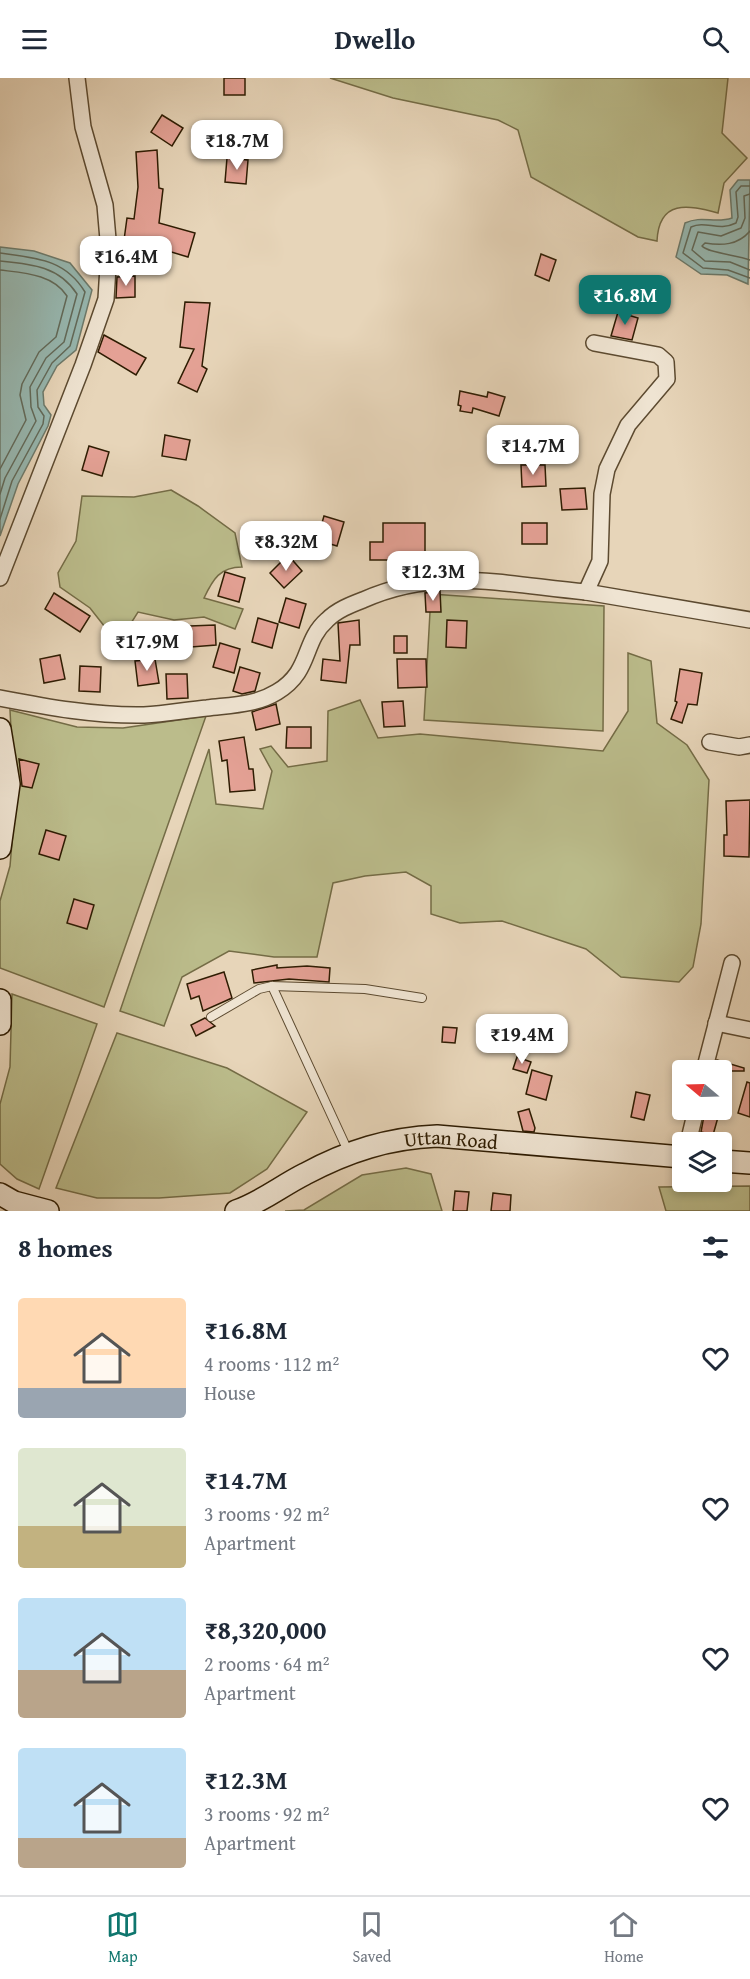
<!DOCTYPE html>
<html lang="en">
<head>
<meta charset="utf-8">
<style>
  :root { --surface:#fff; --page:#f6f6f7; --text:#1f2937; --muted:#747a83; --line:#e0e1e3; --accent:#0f766e }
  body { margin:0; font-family:"Gentium Book Plus",serif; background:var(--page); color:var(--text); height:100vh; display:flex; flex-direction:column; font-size:22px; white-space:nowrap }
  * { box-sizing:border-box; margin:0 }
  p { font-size:20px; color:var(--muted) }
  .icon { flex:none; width:33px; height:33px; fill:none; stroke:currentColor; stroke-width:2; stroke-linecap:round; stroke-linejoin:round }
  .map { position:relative; height:1133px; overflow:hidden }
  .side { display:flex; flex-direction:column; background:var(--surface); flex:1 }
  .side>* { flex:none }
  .needle { width:39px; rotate:289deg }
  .controls { position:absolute; left:672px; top:982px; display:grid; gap:12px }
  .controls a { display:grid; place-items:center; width:60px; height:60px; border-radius:6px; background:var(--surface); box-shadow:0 3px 9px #0003; font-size:30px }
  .price { position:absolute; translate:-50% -51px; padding:0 14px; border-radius:12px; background:#fff; color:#222; font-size:20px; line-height:39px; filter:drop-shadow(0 2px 3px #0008) }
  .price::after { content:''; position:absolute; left:50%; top:36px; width:18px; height:14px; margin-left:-9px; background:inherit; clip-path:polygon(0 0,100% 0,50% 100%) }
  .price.on { background:var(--accent); color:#fff }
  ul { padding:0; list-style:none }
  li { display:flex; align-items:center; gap:18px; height:150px; padding:0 18px }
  li span { display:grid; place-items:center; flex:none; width:168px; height:120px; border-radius:6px; color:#555 }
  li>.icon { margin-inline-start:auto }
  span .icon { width:72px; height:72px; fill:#fffc; stroke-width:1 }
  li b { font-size:26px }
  h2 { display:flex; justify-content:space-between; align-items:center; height:72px; padding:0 18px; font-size:26px }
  header { display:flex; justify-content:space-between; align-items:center; height:78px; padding:0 18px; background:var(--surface); font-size:27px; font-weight:700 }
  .dock { display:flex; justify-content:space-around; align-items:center; height:84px; border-top:2px solid var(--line); background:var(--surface); font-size:16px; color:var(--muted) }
  .dock a { display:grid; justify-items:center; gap:3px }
  .dock .on { color:var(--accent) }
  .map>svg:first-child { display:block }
  .green { fill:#bbbc8b; stroke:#746c46; stroke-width:1.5 }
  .water { fill:#97b8b1; stroke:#6d7a6b; stroke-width:1.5 }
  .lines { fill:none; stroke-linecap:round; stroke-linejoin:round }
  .shore { stroke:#626a5a; stroke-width:1.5 }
  .building { fill:#e4a195; stroke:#2e1c02; stroke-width:1.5 }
  .lane-casing { stroke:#5c4a30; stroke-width:10 }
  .street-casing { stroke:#5c4a30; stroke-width:18 }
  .secondary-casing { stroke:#2e1c02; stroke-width:24 }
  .lane { stroke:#efe4d2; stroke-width:8 }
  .street { stroke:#efe4d2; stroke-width:15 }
  .secondary { stroke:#efe4d2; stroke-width:21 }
  .labels { text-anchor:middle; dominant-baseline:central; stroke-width:6; stroke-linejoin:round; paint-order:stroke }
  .street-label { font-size:20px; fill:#2e1c02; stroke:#efe4d2 }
</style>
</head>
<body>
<header><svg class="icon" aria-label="menu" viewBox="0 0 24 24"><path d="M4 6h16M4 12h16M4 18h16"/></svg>Dwello<svg class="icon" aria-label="search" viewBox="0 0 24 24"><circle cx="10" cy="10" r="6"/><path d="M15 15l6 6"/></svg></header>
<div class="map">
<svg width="750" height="1133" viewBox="0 0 750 1133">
  <rect width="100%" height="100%" fill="#e7d5b9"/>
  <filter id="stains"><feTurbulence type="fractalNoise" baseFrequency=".00333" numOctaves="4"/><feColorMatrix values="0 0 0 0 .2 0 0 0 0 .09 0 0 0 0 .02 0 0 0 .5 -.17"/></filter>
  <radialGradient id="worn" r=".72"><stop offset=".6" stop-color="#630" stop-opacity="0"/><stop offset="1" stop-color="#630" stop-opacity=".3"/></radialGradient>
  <g class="green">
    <path d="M 330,0 L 728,0 L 722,55 L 747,80 L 724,105 L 718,135 C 688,127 659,121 657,163 L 638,159 L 531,99 L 518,52 L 498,42 L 393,20 Z"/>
    <path d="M 171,412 L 198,428 L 235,455 L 242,489 C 220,489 213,501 204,520 L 243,531 L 235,551 L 204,539 L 174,542 L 138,534 L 128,550 L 122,554 L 105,549 L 90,530 L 60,509 L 58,495 L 76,463 L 82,418 L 134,419 Z"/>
    <path d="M 431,516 L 604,528 L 603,653 L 424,642 Z"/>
    <path d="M 628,575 L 651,583 L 657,645 L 687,667 L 709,702 L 701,846 L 693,889 L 679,904 L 621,899 L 586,871 L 502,843 L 460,845 L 431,836 L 431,808 L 406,794 L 365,798 L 333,805 L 317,879 L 274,879 L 229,873 L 182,899 L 164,948 L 120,933 L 209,671 L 216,726 L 263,731 L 272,693 L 260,671 L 271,668 L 288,689 L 327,683 L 328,633 L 360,622 L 378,660 L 420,656 L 603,673 L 628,633 Z"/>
    <path d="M 10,632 L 77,649 L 123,650 L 206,638 L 104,929 L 0,890 L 0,823 L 10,788 L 15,729 Z"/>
    <path d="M 12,916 L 97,946 L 39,1111 L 17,1101 L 0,1086 L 0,1026 L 10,989 Z"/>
    <path d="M 117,955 L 227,990 L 307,1034 L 267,1091 L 230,1115 L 159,1120 L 97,1120 L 56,1110 Z"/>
    <path d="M 406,1090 L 431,1096 L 442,1133 L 285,1133 L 304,1132 L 362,1097 Z"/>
    <path d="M 750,1108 L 750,1133 L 666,1133 L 659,1109 Z"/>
  </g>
  <g class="water">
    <path d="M 738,102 L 750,102 L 748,206 L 727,197 L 701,196 L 676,179 L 685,145 C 702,137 715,146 732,140 L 730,112 Z"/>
    <path d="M 0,169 L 34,173 L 70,185 L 92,212 L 76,272 L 57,288 L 43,314 L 44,327 L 51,337 L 48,348 L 18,406 L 0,458 Z"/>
  </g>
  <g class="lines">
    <g class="shore">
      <path d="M 750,108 L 741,108 L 736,114 L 738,139 L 736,145 C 718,154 706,142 691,149 L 683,175 L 703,190 L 728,192 L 750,200"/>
      <path d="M 750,116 L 744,118 L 745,140 L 741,150 L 721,158 L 698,154 L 692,172 L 705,183 L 730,184 L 750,192"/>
      <path d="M 750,153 C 738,167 722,168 705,165 L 702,168 C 708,175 738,177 750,182"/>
      <path d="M 0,175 C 36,180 65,181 85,214 L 70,268 L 52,285 L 37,312 L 38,329 L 44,338 L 43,346 L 12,403 L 0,441"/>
      <path d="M 0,183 C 31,186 59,188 77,216 L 64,264 L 46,280 L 30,309 L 31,329 L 36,343 L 5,400 L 0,416"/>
      <path d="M 0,192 C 24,195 53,196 67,218 L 56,259 L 39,274 L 22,306 L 20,317 L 26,342 L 0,391"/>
    </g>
  </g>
  <g class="building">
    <rect x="224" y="0" width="21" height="17"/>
    <path d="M 162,37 L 183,50 L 172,68 L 151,54 Z"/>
    <path d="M 157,72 L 159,110 L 163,111 L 159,145 L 195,155 L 188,179 L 168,173 L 169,169 L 124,162 L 127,140 L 134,141 L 138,109 L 136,74 Z"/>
    <path d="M 227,80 L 248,82 L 246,106 L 225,104 Z"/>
    <path d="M 541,176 L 556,182 L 549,203 L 535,197 Z"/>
    <path d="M 135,198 L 135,219 L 116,220 L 117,199 Z"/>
    <path d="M 185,224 L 210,225 L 202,288 L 207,291 L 197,314 L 178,305 L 194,271 L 180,269 Z"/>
    <path d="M 618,234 L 638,240 L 632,262 L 611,258 Z"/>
    <path d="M 104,257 L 146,280 L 136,297 L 98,274 Z"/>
    <path d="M 460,313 L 487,319 L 488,314 L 505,319 L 499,338 L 473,330 L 472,335 L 460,333 L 461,328 L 458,327 Z"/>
    <path d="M 165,357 L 190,362 L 186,382 L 162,378 Z"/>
    <path d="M 89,368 L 109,374 L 102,398 L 82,392 Z"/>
    <path d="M 521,387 L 545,387 L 546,408 L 522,409 Z"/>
    <path d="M 585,410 L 587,431 L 562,432 L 560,411 Z"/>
    <path d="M 324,438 L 344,444 L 337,468 L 317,462 Z"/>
    <path d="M 383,445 L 425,445 L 425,482 L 370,482 L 370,464 L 383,464 Z"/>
    <rect x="522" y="445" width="25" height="21"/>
    <path d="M 288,477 L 302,493 L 284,510 L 270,495 Z"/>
    <path d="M 225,494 L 245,500 L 239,524 L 218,518 Z"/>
    <path d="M 440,513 L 441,534 L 426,534 L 425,515 Z"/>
    <path d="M 54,515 L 90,538 L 80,554 L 45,531 Z"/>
    <path d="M 286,520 L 306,526 L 299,550 L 279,544 Z"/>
    <path d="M 258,540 L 278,546 L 272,570 L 252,564 Z"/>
    <path d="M 359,542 L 360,567 L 350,567 L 346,605 L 321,602 L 323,581 L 340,583 L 338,545 Z"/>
    <path d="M 447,542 L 467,543 L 466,570 L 446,569 Z"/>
    <path d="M 215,547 L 216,567 L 191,569 L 190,548 Z"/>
    <rect x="394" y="558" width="13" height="17"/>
    <path d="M 220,565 L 240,571 L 234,595 L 213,589 Z"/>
    <path d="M 60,577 L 65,601 L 44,605 L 40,581 Z"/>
    <path d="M 155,581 L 159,605 L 138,608 L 135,583 Z"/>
    <path d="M 397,581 L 426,581 L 427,609 L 398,610 Z"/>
    <path d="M 80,588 L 101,589 L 100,614 L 79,613 Z"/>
    <path d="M 240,589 L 260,595 L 255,613 L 242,616 L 233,613 Z"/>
    <path d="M 680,591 L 702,595 L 697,627 L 688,626 L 682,645 L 671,641 L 677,624 L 675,623 Z"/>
    <path d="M 166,596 L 187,596 L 188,620 L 167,621 Z"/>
    <path d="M 403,623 L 405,648 L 384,649 L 382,624 Z"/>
    <path d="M 276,626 L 280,646 L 256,652 L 252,634 Z"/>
    <path d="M 287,649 L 311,649 L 311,670 L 286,670 Z"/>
    <path d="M 244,659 L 249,691 L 253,691 L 255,712 L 230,714 L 227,682 L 222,683 L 219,663 Z"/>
    <path d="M 19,681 L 39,686 L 32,710 L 22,708 Z"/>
    <path d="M 750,722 L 749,779 L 724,778 L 724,757 L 727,757 L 726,723 Z"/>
    <path d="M 46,752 L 66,758 L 59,782 L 39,776 Z"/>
    <path d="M 74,821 L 94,827 L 87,851 L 67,845 Z"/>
    <path d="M 277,887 L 277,890 L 307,888 L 330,890 L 329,904 L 289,901 L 254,905 L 252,892 Z"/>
    <path d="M 224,894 L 232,920 L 203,933 L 199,918 L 191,921 L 187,906 Z"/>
    <path d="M 205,940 L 215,948 L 196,958 L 191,947 Z"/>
    <path d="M 443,949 L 457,950 L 455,965 L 442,964 Z"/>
    <path d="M 517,979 L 531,984 L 527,995 L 513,991 Z"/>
    <path d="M 717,982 L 744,990 L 744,993 L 731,993 L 725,1016 L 722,1016 L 722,993 L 714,993 Z"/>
    <path d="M 532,992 L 552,998 L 546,1022 L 526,1016 Z"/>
    <path d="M 747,1004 L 750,1005 L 750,1039 L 738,1035 Z"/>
    <path d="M 636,1014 L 650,1017 L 644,1042 L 631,1039 Z"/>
    <path d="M 529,1031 L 535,1050 L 534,1054 L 523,1053 L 518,1034 Z"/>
    <path d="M 705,1032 L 720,1032 L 713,1057 L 701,1054 Z"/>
    <path d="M 455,1113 L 469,1114 L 467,1133 L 453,1133 Z"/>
    <path d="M 493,1115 L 511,1117 L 510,1133 L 491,1133 Z"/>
  </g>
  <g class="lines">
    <g class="lane-casing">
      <g id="lane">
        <path d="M 272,908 L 348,1073"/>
        <path d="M 211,939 L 259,911 L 272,908 L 365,911 L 422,920"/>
      </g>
    </g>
    <g class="street-casing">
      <g id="street">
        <path d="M 594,265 L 658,277 L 666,284 L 667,301 L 628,347 L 607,391 L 602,416 L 600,483 L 586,514 L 750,542"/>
        <path d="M 0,500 L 83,287 L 106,221 L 109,173 L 105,127 L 83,49 L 77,0"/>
        <path d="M 0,620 C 47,629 95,638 144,637 C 165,636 186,632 207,630 C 231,627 256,627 277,614 C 312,593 302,564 327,542 C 337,532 350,527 363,522 C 439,488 507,507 586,514"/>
        <path d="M 710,664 L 739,669 L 750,667"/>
        <path d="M 716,945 L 750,952"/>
        <path d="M 704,993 L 732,885"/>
        <path d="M 688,1065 L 696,1032"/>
      </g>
    </g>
    <g class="secondary-casing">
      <g id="secondary">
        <path d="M 0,651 L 9,706 L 0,770"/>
        <path d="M 0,922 L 0,946"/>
        <path d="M 722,1083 L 750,1085"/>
        <path d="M 0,1116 L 14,1124 L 48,1133"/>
        <path id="s1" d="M 236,1133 C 262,1124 281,1108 305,1096 C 348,1073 389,1060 437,1058 L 682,1079"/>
      </g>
    </g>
    <use href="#lane" class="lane"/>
    <use href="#street" class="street"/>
    <use href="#secondary" class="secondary"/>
  </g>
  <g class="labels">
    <g class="street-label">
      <text stroke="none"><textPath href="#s1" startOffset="231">Uttan Road</textPath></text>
    </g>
  </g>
  <rect width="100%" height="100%" filter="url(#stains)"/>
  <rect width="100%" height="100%" fill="url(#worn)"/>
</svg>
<div class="controls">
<a><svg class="needle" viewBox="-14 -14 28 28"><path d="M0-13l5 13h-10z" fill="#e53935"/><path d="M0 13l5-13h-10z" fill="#747a83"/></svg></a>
<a><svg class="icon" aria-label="layers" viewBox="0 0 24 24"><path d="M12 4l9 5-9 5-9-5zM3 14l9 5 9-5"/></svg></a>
</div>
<b class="price" style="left:237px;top:93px">₹18.7M</b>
<b class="price" style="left:126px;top:209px">₹16.4M</b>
<b class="price on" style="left:625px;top:248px">₹16.8M</b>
<b class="price" style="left:533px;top:398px">₹14.7M</b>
<b class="price" style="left:286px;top:494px">₹8.32M</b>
<b class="price" style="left:433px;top:524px">₹12.3M</b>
<b class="price" style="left:147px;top:594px">₹17.9M</b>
<b class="price" style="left:522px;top:987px">₹19.4M</b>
</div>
<section class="side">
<h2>8 homes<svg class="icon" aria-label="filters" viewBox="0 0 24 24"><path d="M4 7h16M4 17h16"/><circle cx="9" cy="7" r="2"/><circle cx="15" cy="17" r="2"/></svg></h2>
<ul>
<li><span style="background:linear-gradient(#ffd9b3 75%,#9aa5b1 0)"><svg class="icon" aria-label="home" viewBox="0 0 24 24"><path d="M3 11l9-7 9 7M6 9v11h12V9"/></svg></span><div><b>₹16.8M</b><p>4 rooms · 112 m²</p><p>House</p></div><svg class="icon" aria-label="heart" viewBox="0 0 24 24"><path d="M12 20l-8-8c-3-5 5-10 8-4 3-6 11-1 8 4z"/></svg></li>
<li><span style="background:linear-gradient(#dfe7d0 65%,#c2b280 0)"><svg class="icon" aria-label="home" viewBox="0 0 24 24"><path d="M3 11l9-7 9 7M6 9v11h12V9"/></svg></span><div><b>₹14.7M</b><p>3 rooms · 92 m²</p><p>Apartment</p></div><svg class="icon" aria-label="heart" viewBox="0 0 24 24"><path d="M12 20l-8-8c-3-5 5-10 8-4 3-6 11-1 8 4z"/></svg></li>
<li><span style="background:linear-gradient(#bfe0f5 60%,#b9a48a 0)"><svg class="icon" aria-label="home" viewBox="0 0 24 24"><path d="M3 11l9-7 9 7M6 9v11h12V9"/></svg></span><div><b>₹8,320,000</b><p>2 rooms · 64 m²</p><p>Apartment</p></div><svg class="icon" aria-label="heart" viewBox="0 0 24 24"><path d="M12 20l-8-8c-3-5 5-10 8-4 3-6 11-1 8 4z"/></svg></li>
<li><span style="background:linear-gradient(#bfe0f5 75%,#b9a48a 0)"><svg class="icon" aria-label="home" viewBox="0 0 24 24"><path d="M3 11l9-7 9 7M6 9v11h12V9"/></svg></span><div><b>₹12.3M</b><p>3 rooms · 92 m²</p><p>Apartment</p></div><svg class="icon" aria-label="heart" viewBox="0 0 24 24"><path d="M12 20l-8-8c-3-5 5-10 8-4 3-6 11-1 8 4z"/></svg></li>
</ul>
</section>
<nav class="dock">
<a class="on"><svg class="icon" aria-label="map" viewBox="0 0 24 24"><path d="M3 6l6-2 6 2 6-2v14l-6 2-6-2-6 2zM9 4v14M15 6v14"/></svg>Map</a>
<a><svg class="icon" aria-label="saved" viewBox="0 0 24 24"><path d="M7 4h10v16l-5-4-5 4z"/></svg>Saved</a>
<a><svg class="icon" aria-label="home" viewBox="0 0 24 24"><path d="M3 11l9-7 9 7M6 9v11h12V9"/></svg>Home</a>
</nav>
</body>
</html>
